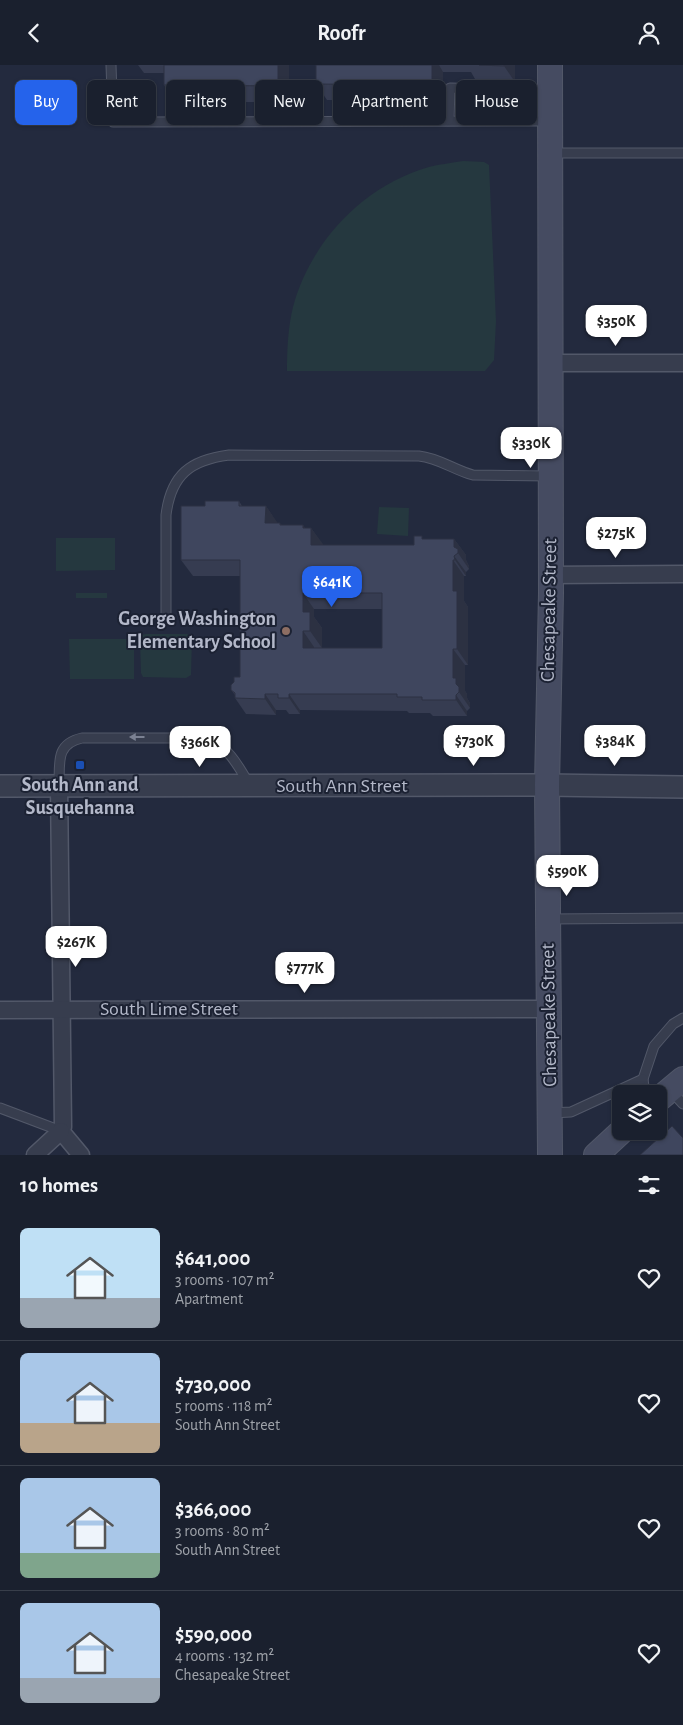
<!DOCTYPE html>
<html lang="en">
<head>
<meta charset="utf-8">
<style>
  :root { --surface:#1a202e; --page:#272d3a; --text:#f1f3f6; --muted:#9fa3aa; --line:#383e4a; --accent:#2563eb }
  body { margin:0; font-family:"Alegreya Sans",sans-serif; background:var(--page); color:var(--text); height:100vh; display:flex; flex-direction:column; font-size:19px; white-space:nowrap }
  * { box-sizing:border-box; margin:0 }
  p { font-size:16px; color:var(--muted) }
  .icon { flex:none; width:28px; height:28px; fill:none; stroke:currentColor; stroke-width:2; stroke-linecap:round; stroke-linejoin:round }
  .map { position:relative; height:1090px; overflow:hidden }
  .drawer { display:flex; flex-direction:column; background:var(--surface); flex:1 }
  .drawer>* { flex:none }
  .banner { position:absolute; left:15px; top:15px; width:654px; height:45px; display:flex; gap:10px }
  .buttons { position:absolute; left:612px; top:1020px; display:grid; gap:10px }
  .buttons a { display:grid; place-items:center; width:55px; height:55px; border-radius:8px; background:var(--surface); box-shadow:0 1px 4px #0004,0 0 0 1px var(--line); font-size:25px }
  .price { position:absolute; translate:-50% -42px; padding:0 11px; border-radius:10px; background:#fff; color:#222; font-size:16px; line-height:32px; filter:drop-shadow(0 1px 2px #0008) }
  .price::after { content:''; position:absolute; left:50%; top:30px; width:15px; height:11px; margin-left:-8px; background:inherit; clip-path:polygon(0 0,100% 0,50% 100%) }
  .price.on { background:var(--accent); color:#fff }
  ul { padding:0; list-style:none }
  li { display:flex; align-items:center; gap:15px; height:125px; padding:0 20px }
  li+li { border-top:1px solid var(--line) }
  li span { display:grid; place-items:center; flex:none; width:140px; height:100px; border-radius:8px; color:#555 }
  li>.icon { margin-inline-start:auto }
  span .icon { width:60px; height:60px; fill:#fffc; stroke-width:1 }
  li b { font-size:21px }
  h2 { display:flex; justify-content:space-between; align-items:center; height:60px; padding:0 20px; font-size:21px }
  .pill { padding:0 18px; border-radius:8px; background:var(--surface); box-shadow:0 1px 4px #0004,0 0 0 1px var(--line); font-size:18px; line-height:45px }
  .pill.on { background:var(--accent); color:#fff }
  header { display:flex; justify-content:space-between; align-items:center; height:65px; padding:0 20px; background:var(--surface); font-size:22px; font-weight:600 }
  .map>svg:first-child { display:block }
  .green { fill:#25383f }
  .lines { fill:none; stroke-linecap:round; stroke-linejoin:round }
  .service-casing { stroke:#525869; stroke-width:11 }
  .minor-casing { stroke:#525869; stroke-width:19 }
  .tertiary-casing { stroke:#525869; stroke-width:24 }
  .secondary-casing { stroke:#525869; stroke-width:26 }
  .service { stroke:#373d4e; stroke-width:9 }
  .minor { stroke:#373d4e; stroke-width:16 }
  .tertiary { stroke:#373d4e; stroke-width:21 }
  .secondary { stroke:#454b61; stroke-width:24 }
  .wall { fill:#363c51; fill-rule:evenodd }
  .shaded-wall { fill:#2c3142 }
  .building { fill:#3f465e; stroke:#2c3142; fill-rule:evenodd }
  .oneway { fill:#7b8192 }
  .education-dot { fill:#8d6e63; stroke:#1c2233; stroke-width:2 }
  .transit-dot { fill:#1a4fb4; stroke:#1c2233; stroke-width:2 }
  .labels { text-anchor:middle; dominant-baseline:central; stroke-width:4; stroke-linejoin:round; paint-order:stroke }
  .street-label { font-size:20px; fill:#b3b8c9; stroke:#1c2233 }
  .poi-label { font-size:20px; font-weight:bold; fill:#b3b8c9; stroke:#1c2233; text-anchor:end }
</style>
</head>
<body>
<header><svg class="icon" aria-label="back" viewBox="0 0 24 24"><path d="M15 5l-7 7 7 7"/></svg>Roofr<svg class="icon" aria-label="person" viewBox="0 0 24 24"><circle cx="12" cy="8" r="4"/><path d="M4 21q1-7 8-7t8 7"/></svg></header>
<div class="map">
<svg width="683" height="1090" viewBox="0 0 683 1090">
  <rect width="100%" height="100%" fill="#232a3e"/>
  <g class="green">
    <path d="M 463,96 L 484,97 L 489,100 L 496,256 L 494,295 L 485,306 L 287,306 C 287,285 288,262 293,242 C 311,176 363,121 429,102 C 440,99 452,98 463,96 Z"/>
    <path d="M 379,442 L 409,443 L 408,471 L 377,469 Z"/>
    <path d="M 56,473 L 115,473 L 115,505 L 56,506 Z"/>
    <rect x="76" y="528" width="31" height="5"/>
    <path d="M 146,569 L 187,569 L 192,572 L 191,610 L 186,613 L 143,612 L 141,608 L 140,575 L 142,570 Z"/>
    <path d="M 69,574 L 134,574 L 134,614 L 70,614 Z"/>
  </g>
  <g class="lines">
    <g class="service-casing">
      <g id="service">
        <path d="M 111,0 L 113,57 L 549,56"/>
        <path d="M 449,55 L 450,23 L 494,24"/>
        <path d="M 551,88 L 683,88"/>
        <path d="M 166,549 L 166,450 C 171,410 190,395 229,390 L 419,391 C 439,393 454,405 473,410 L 550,411"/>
        <path d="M 59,721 C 60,698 55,679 82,673 L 206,673 C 227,680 238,700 249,719"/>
        <path d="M 548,854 L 683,853"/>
        <path d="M 671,1026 L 683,1039"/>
        <path d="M 645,1029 L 643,1014 L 654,981 L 673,959 L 683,953"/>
        <path d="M 0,1043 L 61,1066"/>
        <path d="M 551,1048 L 571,1047 L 643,1014"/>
      </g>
    </g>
    <g class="minor-casing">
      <g id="minor">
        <path d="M 550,298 L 683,298"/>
        <path d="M 550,510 L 683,509"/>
        <path d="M 59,721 L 63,1062 L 61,1066 L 81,1090"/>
        <path d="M 0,945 L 549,944"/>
        <path d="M 35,1090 L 61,1066"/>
      </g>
    </g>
    <g class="tertiary-casing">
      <path id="tertiary" d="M 0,721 L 547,720 L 683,722"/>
    </g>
    <g class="secondary-casing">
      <g id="secondary">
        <path d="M 659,1034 L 683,1014"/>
        <path d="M 550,1090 L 547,720 L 551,528 L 550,0"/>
        <path d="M 596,1090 L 622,1066"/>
      </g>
    </g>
    <use href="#service" class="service"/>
    <use href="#minor" class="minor"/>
    <use href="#tertiary" class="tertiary"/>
    <use href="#secondary" class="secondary"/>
  </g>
  <g class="wall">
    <path d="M 138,0 L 289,0 L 289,37 L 175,37 L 164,20 L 164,8 L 144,8 Z"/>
    <path d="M 316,0 L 515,0 L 515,17 L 490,17 L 488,14 L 475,14 L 471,7 L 443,7 L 443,36 L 327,35 L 316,19 Z"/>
    <path d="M 239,436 L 242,441 L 266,441 L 277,458 L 282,460 L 303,460 L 305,463 L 311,463 L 323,480 L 414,480 L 424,474 L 454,474 L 466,490 L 466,495 L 469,501 L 469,504 L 466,507 L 466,511 L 464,511 L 464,536 L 468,542 L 468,600 L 465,600 L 465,626 L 467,629 L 467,633 L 470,638 L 470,643 L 467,646 L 467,651 L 433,651 L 430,648 L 409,648 L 407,646 L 300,645 L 300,649 L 289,649 L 286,645 L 276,645 L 276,650 L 246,649 L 235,633 L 235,630 L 231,625 L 240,612 L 240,511 L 193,511 L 181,495 L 205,441 ZM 314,544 L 382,544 L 382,583 L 314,583 L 322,583 L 322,563 L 314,552 Z"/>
  </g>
  <g class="shaded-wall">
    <path d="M 278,0 L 289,0 L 289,37 L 278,21 Z"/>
    <path d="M 432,0 L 439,0 L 443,7 L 443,36 L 432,20 Z"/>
    <path d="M 504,0 L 515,0 L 515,17 L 504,1 Z"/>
    <path d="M 266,441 L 277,457 L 277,474 L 265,458 Z"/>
    <path d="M 303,460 L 311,471 L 311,463 L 323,479 L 323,496 L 311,480 L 303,463 Z"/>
    <path d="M 454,474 L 466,490 L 466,495 L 469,501 L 469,504 L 458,488 L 454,482 Z"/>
    <path d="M 454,491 L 466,507 L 466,511 L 455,495 Z"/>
    <path d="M 453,495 L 464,511 L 464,536 L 468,542 L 468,600 L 457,584 L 453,526 Z"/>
    <path d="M 303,528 L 314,544 L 314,552 L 322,563 L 322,583 L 310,566 L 303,547 Z"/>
    <path d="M 303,566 L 314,582 L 314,599 L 303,583 Z"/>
    <path d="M 453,584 L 465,600 L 465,626 L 467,629 L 467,633 L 470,638 L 470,643 L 459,627 L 453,613 Z"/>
    <path d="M 265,629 L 276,645 L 276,650 L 265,634 Z"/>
    <path d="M 289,629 L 300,645 L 300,649 L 289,633 Z"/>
    <path d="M 456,630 L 467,646 L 467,651 L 456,635 Z"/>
  </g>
  <g class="building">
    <path d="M 164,0 L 278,0 L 278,21 L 164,20 Z"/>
    <path d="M 316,0 L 432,0 L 432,20 L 316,19 Z"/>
    <path d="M 479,0 L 504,0 L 504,1 Z"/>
    <path d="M 205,436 L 239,436 L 239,441 L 266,441 L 265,458 L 280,458 L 280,460 L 303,460 L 303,463 L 311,463 L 311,480 L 414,480 L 414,471 L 422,471 L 422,474 L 454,474 L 454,482 L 458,484 L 458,488 L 454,491 L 455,495 L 453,495 L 453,526 L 457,526 L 457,584 L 453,584 L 453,613 L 456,613 L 456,619 L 459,622 L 459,627 L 456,630 L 456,635 L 422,635 L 422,632 L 397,632 L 397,629 L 289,629 L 289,633 L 278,633 L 278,629 L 265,629 L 265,634 L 235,633 L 235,628 L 231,625 L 231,620 L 234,617 L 234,612 L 240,612 L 240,495 L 181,495 L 181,441 L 205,441 ZM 303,528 L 382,528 L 382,583 L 303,583 L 303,566 L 310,566 L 310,547 L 303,547 Z"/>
    <path d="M 672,1061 L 683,1073 L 683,1090 L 640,1090 Z"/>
  </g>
  <defs><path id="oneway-solid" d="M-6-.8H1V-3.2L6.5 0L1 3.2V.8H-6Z" transform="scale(1.25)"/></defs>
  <use class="oneway" href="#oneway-solid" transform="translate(137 672) rotate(180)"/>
  <circle class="education-dot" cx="286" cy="566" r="5"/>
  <rect class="transit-dot" x="75" y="695" width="10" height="10" rx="2.5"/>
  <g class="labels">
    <g class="street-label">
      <text transform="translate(549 545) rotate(-89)">Chesapeake Street</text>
      <text x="342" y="721">South Ann Street</text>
      <text x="169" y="944">South Lime Street</text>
      <text transform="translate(549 950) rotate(-91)">Chesapeake Street</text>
    </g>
    <g class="poi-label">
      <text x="276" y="554">George Washington<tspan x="276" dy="23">Elementary School</tspan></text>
      <text x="80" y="720" text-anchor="middle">South Ann and<tspan x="80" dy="23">Susquehanna</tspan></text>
    </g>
  </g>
</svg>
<div class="buttons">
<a><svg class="icon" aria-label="layers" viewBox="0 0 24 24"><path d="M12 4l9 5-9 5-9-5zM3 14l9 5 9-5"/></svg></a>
</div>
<b class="price" style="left:616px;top:282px">$350K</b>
<b class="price" style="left:531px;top:404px">$330K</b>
<b class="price" style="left:616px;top:494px">$275K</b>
<b class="price on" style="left:332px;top:543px">$641K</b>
<b class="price" style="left:474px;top:702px">$730K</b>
<b class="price" style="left:615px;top:702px">$384K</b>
<b class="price" style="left:200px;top:703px">$366K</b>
<b class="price" style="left:567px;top:832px">$590K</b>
<b class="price" style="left:76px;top:903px">$267K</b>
<b class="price" style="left:305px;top:929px">$777K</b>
<div class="banner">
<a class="pill on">Buy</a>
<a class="pill">Rent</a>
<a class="pill">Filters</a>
<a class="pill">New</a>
<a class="pill">Apartment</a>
<a class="pill">House</a>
</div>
</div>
<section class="drawer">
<h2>10 homes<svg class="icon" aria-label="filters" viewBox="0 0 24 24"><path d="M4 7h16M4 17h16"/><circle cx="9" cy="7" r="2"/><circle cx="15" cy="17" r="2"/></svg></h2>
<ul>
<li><span style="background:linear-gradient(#bfe0f5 70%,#9aa5b1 0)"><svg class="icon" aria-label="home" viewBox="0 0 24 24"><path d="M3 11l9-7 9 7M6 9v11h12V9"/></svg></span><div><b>$641,000</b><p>3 rooms · 107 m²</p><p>Apartment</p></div><svg class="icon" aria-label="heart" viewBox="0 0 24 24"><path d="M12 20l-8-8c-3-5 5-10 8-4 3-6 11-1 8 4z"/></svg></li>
<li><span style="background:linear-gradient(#a9c7e8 70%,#b9a48a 0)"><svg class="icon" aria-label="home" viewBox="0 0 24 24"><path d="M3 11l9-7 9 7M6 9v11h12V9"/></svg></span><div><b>$730,000</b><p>5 rooms · 118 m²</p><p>South Ann Street</p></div><svg class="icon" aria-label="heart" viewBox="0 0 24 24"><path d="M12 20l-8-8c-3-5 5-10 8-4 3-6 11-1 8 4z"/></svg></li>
<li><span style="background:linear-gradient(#a9c7e8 75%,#7fa58c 0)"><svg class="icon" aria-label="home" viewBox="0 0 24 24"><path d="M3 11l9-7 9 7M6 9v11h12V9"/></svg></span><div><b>$366,000</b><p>3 rooms · 80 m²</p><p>South Ann Street</p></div><svg class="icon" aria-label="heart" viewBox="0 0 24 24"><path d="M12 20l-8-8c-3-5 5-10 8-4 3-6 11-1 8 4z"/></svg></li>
<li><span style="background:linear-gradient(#a9c7e8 75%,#9aa5b1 0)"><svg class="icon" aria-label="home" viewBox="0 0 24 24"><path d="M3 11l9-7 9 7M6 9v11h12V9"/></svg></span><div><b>$590,000</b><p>4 rooms · 132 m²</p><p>Chesapeake Street</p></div><svg class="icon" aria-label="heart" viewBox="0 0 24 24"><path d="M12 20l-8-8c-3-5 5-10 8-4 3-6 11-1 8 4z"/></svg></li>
</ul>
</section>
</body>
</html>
